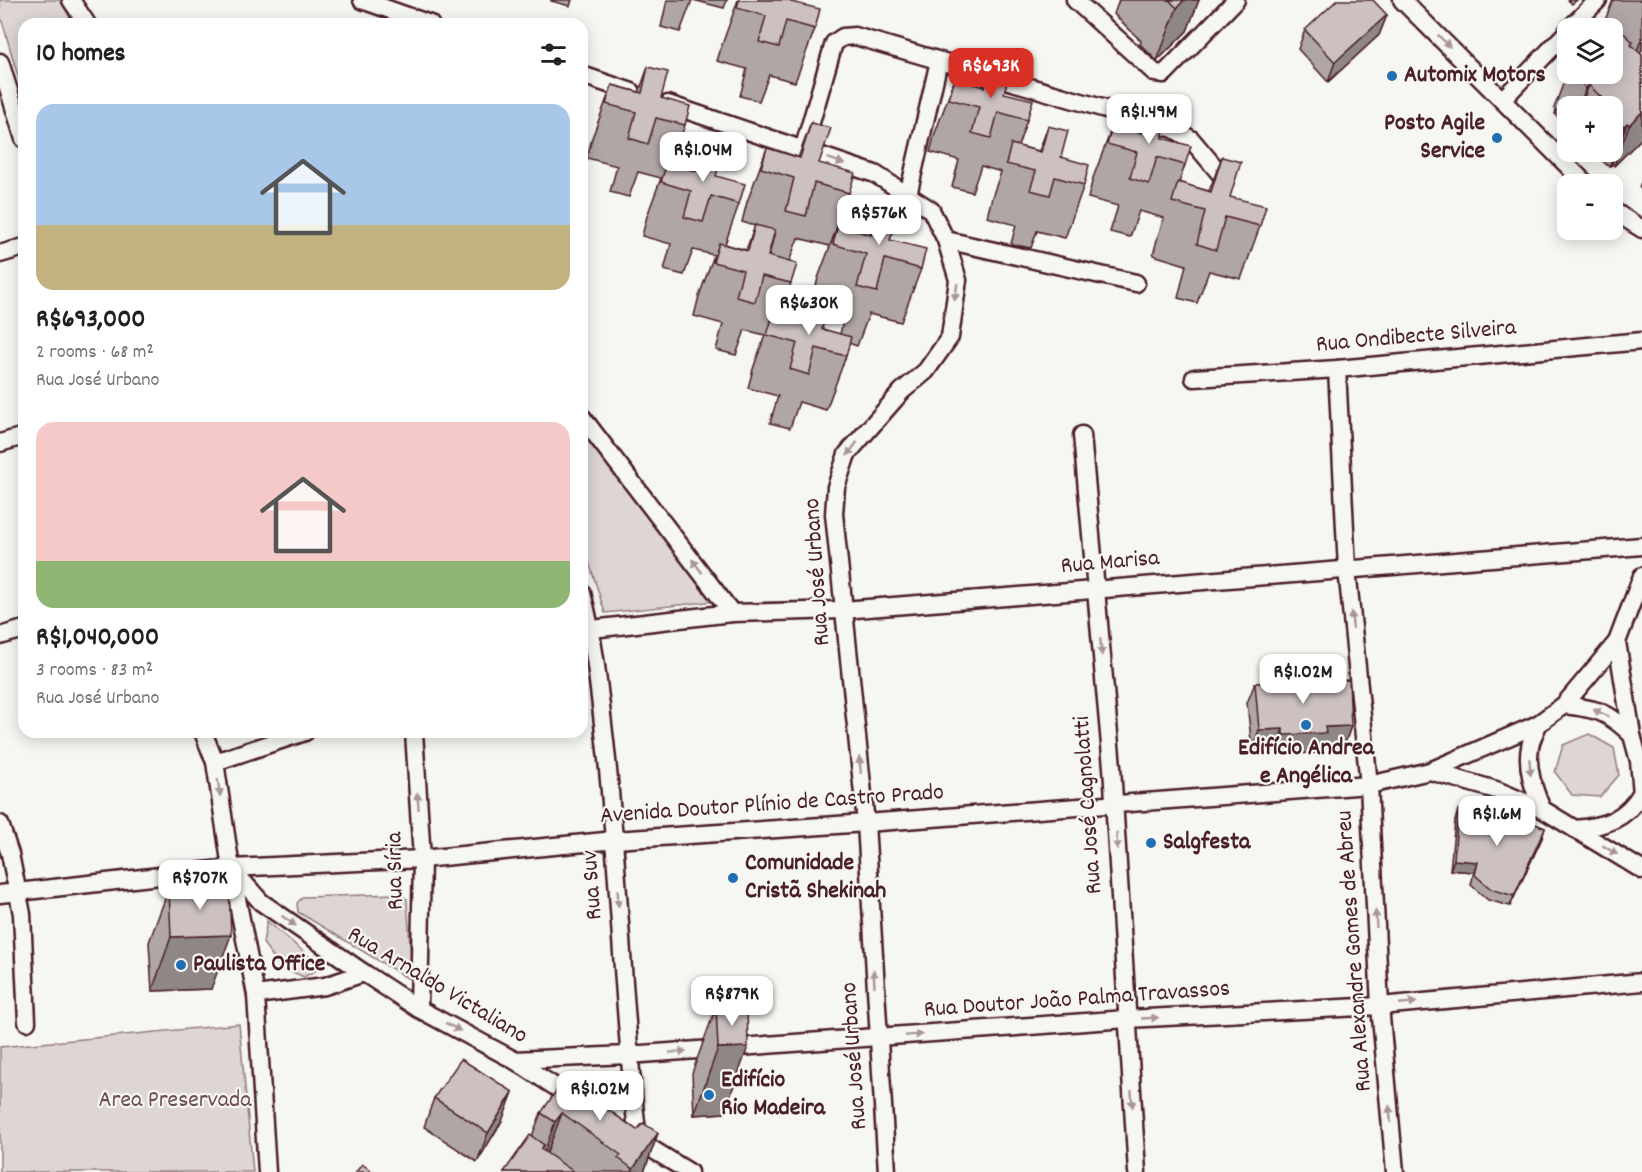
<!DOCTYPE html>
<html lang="en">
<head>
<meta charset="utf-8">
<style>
  :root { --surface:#fff; --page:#f2f2f2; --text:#202124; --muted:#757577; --accent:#d93025 }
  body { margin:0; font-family:Dekko,sans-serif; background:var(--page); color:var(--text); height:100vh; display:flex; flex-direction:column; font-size:22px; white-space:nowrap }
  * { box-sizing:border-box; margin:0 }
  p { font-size:20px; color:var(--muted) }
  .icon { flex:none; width:33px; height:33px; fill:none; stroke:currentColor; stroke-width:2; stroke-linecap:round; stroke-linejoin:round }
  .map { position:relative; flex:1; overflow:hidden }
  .panel { position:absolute; left:18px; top:18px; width:570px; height:720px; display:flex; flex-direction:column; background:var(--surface); border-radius:18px; box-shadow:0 3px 15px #0003 }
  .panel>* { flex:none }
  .controls { position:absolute; left:1557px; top:18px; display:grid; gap:12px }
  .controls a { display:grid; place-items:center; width:66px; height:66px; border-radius:12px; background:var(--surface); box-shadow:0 3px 15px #0003; font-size:30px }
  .price { position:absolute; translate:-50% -51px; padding:0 14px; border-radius:12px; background:#fff; color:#222; font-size:20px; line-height:39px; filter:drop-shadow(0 2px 3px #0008) }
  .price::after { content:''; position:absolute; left:50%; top:36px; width:18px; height:14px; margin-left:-9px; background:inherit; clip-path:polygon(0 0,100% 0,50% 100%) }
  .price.on { background:var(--accent); color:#fff }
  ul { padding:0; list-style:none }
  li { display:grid; align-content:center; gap:12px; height:318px; padding:0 18px }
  li span { display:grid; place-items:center; height:186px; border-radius:18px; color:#555 }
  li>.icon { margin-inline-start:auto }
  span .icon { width:108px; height:108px; fill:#fffc; stroke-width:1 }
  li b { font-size:26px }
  h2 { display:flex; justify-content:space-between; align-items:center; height:72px; padding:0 18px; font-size:26px }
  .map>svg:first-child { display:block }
  .green { fill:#ddd6d5; stroke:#947a80; stroke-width:1.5 }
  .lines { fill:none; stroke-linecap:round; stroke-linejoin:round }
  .minor-casing { stroke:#4a1f2b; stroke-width:21 }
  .minor { stroke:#f6f6f2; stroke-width:16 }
  .wall { fill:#afa6a5; stroke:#4a1f2b; stroke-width:1.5; fill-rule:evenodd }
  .shaded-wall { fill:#8f8786; stroke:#4a1f2b; stroke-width:1.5 }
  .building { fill:#ccc1c0; stroke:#4a1f2b; stroke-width:1.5 }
  .oneway { fill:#a99598 }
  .poi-dot { fill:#1f6fb2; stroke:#f6f6f2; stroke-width:2 }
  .labels { text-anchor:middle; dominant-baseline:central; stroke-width:4.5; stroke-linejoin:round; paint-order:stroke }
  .poi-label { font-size:24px; font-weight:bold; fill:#4a1f2b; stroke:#f6f6f2; text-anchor:start }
  .street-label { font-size:24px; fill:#4a1f2b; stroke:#f6f6f2 }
  .park-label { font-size:24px; fill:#6f4d56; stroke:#f6f6f2 }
</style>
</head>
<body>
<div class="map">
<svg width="1642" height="1172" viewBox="0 0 1642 1172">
  <rect width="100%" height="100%" fill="#f6f6f2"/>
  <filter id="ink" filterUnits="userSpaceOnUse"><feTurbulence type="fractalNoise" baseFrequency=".0167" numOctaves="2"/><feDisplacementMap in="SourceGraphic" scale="12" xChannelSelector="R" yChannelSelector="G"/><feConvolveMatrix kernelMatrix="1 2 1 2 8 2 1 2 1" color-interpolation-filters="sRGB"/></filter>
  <g filter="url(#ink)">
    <g class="green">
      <path d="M 0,0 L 60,0 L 74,24 L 24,24 L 24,97 L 0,14 Z"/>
      <path d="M 582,425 L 717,601 L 605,613 L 582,540 Z"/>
      <path d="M 1589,734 L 1614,748 L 1619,775 L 1600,797 L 1572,795 L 1555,772 L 1563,745 Z"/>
      <path d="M 397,894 L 407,899 L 412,976 L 407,978 L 298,912 L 297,903 L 303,897 Z"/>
      <path d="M 267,921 L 322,967 L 304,977 L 280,967 L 263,943 Z"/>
      <path d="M 239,1024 L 253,1172 L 0,1172 L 0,1047 Z"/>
    </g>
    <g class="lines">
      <g class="minor-casing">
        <g id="minor">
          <path d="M 71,0 L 87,24"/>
          <path d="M 362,0 L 430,24"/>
          <path d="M 1075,0 L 1155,73 L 1164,74 L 1236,0"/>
          <path d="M 1402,0 L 1586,184"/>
          <path d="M 1570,28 L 1598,0"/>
          <path d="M 0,62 L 24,139"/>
          <path d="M 582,75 L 632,92"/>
          <path d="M 1502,100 L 1568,31"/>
          <path d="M 668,104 L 875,174 L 931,210 L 946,240 L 958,280 L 950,337 L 926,371 L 902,391 L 847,454 L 836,487 L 834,514 L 866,823 L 887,1172"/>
          <path d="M 805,143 L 834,43 L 843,37 L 855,36 L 1174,129 L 1191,139 L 1223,177"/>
          <path d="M 908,195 L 939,61"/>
          <path d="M 1612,210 L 1642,229"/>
          <path d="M 946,240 L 1136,283"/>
          <path d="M 0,254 L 24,247"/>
          <path d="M 1337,369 L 1347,569 L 1369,785 L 1380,1006 L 1395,1172"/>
          <path d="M 1194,378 L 1337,369 L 1642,341"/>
          <path d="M 582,417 L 732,613"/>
          <path d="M 1082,435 L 1112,767 L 1137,1172"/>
          <path d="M 0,443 L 24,436"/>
          <path d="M 582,593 C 595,642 599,691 605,741 C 620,874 622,1007 638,1140"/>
          <path d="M 582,632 L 592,629 L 732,613 L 843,610 L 1642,546"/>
          <path d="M 0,636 L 24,629"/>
          <path d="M 1617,642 L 1632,735 L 1639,761 L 1642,793"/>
          <path d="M 1564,705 C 1598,709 1607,711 1632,735"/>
          <path d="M 1538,724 C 1536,731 1531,739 1530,747 C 1526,768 1534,790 1542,809"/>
          <path d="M 203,732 L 215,762 L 231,868 L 256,995 L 267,1172"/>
          <path d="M 414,732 L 422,859 L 419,1009"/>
          <path d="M 215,762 L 305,732"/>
          <path d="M 1430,771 L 1496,790 L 1542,809 L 1642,870"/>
          <path d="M 0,824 L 10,854 L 22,914 L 27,1022"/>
          <path d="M 1575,829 C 1605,826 1626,820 1642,792"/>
          <path d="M 231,868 L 261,902 L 364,973 L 419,1009 L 514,1060 L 577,1101"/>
          <path d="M 0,894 L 231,868 L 422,859 L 615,840 L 866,823 L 1369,785 L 1430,771 L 1538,724 L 1564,705 L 1617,642 L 1642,576"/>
          <path d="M 256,995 L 325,986 L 364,973"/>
          <path d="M 514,1060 L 628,1055 L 1127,1019 L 1380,1006 L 1642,982"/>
          <path d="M 634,1138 L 689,1172"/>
        </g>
      </g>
      <use href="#minor" class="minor"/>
    </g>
    <g class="wall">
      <path d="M 551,0 L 572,0 L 570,6 L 551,1 Z"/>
      <path d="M 667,0 L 692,0 L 680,32 L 661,27 Z"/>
      <path d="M 693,0 L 727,0 L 724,8 Z"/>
      <path d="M 738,0 L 792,0 L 791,2 L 815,29 L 795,82 L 769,75 L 759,101 L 740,96 L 747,69 L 717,61 L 723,42 Z"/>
      <path d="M 1119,0 L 1199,0 L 1187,31 L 1157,61 L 1140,44 L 1141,41 L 1114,14 Z"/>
      <path d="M 1568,0 L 1577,0 L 1572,4 Z"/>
      <path d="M 1613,0 L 1642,0 L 1642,50 L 1639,53 L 1642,55 L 1642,138 L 1614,166 L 1612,164 L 1609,167 L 1593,152 L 1612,152 L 1612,106 L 1568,106 L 1568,126 L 1555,114 L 1556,110 L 1554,108 L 1568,71 L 1568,74 L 1612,74 L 1612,28 L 1602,28 Z"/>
      <path d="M 1387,15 L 1379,35 L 1328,82 L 1298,49 L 1305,30 Z"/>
      <path d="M 991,61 L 1004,93 L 1027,120 L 1018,146 L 1039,151 L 1048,126 L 1061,157 L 1084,185 L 1065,238 L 1037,231 L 1031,248 L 1011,244 L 1016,225 L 987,217 L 992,197 L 1001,172 L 981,166 L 972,192 L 952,187 L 959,160 L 930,152 L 935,133 L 955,79 L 982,87 Z"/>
      <path d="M 648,67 L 661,98 L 685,125 L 671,164 L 694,170 L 703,145 L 716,176 L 739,204 L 725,244 L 746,250 L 755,226 L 742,222 L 747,202 L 767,148 L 798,158 L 811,123 L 819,163 L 849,193 L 830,246 L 798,238 L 789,262 L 791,283 L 779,317 L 800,323 L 809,298 L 822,329 L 840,334 L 846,308 L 813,298 L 818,278 L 838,225 L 869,234 L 882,199 L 890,240 L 921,269 L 901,322 L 869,314 L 857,346 L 849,343 L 846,356 L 826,410 L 799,402 L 790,428 L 770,423 L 778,396 L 748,388 L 753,369 L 765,335 L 745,330 L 736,355 L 716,350 L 723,324 L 694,316 L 699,296 L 714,255 L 693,250 L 684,275 L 664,270 L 671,244 L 642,236 L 647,216 L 661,178 L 638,172 L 629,197 L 610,192 L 617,166 L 587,158 L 592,138 L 612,85 L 639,92 ZM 775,231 L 769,256 L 768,256 Z"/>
      <path d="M 1149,107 L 1162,138 L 1185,165 L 1179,183 L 1209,191 L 1222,157 L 1230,197 L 1260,226 L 1241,279 L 1209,271 L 1197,303 L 1178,298 L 1186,265 L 1153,255 L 1158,236 L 1164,218 L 1139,211 L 1130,237 L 1110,232 L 1118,206 L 1088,198 L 1093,178 L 1113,125 L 1140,132 Z"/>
      <path d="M 1642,180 L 1642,190 L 1639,187 Z"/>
      <path d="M 1275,677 L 1323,681 L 1351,726 L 1344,746 L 1321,747 L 1318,753 L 1276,754 L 1276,749 L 1252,749 L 1247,703 L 1255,683 L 1273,683 Z"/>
      <path d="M 1490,806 L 1545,828 L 1542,838 L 1510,906 L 1488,900 L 1471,885 L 1474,872 L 1450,870 L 1455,821 L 1458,810 L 1487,813 Z"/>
      <path d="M 169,888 L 211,989 L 152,991 L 149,942 Z"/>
      <path d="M 716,1007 L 724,1113 L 694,1115 L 692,1073 Z"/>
      <path d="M 581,1085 L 579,1089 L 637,1130 L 658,1133 L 644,1172 L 504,1172 L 532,1136 L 541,1113 Z"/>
      <path d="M 513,1092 L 502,1121 L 477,1162 L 424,1127 L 434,1098 Z"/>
    </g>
    <g class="shaded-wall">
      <path d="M 1184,0 L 1199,0 L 1187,31 L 1157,61 L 1177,8 Z"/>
      <path d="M 1387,15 L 1379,35 L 1328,82 L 1335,62 Z"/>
      <path d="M 1642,37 L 1642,50 L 1634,59 Z"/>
      <path d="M 1589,85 L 1581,106 L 1579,106 L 1586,88 Z"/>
      <path d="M 1642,112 L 1642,138 L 1614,166 L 1629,125 Z"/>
      <path d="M 1627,123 L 1612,164 L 1609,167 L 1624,126 Z"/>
      <path d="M 1351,726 L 1344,746 L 1321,747 L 1318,753 L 1276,754 L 1283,735 L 1325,727 Z"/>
      <path d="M 1283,729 L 1276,749 L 1252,749 L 1259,730 Z"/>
      <path d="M 1545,828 L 1542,838 L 1510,906 L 1514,896 Z"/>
      <path d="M 1454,860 L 1478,862 L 1474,872 L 1450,870 Z"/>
      <path d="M 231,935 L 211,989 L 152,991 L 171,937 Z"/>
      <path d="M 748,1047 L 724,1113 L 694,1115 L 718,1048 Z"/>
      <path d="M 513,1092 L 502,1121 L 477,1162 L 488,1133 Z"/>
      <path d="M 562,1113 L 542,1166 L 537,1172 L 555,1122 Z"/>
      <path d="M 658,1133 L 644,1172 L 632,1172 L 633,1169 Z"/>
    </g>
    <g class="building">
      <path d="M 739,0 L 792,0 L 791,2 L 820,9 L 815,29 L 786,21 L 779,47 L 759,42 L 766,16 L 737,8 Z"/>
      <path d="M 1169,0 L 1184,0 L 1177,8 Z"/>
      <path d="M 1337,0 L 1373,0 L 1387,15 L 1335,62 L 1305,30 Z"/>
      <path d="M 1610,25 L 1614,28 L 1616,26 L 1633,42 L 1631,45 L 1642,55 L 1642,112 L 1629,125 L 1627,123 L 1624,126 L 1612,115 L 1612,106 L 1608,106 L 1609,105 L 1589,85 L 1586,88 L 1571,74 L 1612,74 L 1612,28 L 1606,28 Z"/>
      <path d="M 991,61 L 1011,67 L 1004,93 L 1033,100 L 1027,120 L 998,112 L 991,138 L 972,133 L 979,107 L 949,99 L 955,79 L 984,87 Z"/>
      <path d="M 648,67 L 668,72 L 661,98 L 690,106 L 685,125 L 656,118 L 648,144 L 629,138 L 636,112 L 606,104 L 612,85 L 642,93 Z"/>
      <path d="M 1149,107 L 1169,112 L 1162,138 L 1191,146 L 1185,165 L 1157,157 L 1149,184 L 1130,178 L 1137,152 L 1107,144 L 1113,125 L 1142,133 Z"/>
      <path d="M 811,123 L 831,128 L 819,163 L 855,173 L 849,193 L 814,183 L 806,216 L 786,211 L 794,178 L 761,168 L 767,148 L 800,158 Z"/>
      <path d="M 1048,126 L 1068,131 L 1061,157 L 1089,165 L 1084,185 L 1055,177 L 1050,195 L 1030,190 L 1036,171 L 1006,164 L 1011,144 L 1041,152 Z"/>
      <path d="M 703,145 L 723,150 L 716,176 L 745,184 L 739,204 L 711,196 L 703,222 L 684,217 L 691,191 L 661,182 L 667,163 L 696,171 Z"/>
      <path d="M 1222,157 L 1241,162 L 1230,197 L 1266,206 L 1260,226 L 1225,217 L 1216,250 L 1197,244 L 1205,211 L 1172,202 L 1178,182 L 1211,192 Z"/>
      <path d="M 882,199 L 902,204 L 890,240 L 926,249 L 921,269 L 885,259 L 877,292 L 857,287 L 866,254 L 833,244 L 838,225 L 871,235 Z"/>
      <path d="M 755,225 L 775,230 L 768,256 L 797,264 L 791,283 L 762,276 L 755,302 L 736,297 L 743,270 L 713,262 L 719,243 L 748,251 Z"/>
      <path d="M 809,298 L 829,303 L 822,329 L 851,337 L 846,356 L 816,348 L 809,375 L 790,369 L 797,343 L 767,335 L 773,315 L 802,323 Z"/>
      <path d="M 1323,676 L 1323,681 L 1349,680 L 1351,726 L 1325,727 L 1326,733 L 1283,735 L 1283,729 L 1259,730 L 1255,683 L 1275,683 L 1275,677 Z"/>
      <path d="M 1490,806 L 1545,828 L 1514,896 L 1491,889 L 1475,875 L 1478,862 L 1454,860 L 1458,810 L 1489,813 Z"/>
      <path d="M 229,886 L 231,935 L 171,937 L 169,888 Z"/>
      <path d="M 747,1006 L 748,1047 L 718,1048 L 716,1007 Z"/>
      <path d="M 461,1059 L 513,1092 L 488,1133 L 434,1098 Z"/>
      <path d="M 567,1075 L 581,1085 L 578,1089 L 637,1130 L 643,1123 L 658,1133 L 633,1169 L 618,1158 L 621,1155 L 562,1113 L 555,1122 L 541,1113 Z"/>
      <path d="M 530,1135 L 544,1145 L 541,1149 L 574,1172 L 504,1172 Z"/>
      <path d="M 362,1164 L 373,1172 L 356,1172 Z"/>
    </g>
    <defs><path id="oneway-solid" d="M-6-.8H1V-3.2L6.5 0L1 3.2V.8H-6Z" transform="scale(1.5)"/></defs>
    <g class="oneway">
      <use href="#oneway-solid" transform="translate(1444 41) rotate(45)"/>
      <use href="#oneway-solid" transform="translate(836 161) rotate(19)"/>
      <use href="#oneway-solid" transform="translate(956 292) rotate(99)"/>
      <use href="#oneway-solid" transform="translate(852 449) rotate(127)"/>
      <use href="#oneway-solid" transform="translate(697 566) rotate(-127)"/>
      <use href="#oneway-solid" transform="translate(1352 620) rotate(-96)"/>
      <use href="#oneway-solid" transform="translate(1101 647) rotate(85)"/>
      <use href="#oneway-solid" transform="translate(1601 713) rotate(-156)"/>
      <use href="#oneway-solid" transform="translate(860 765) rotate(-96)"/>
      <use href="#oneway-solid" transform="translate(1530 767) rotate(86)"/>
      <use href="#oneway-solid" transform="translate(219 788) rotate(81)"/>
      <use href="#oneway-solid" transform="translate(418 801) rotate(-94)"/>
      <use href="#oneway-solid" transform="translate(1117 841) rotate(87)"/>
      <use href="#oneway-solid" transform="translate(1610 850) rotate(31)"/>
      <use href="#oneway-solid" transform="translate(618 898) rotate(87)"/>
      <use href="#oneway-solid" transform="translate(1376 919) rotate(-93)"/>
      <use href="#oneway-solid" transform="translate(289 921) rotate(35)"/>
      <use href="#oneway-solid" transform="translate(874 978) rotate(-93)"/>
      <use href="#oneway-solid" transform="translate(1408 1003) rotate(-5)"/>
      <use href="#oneway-solid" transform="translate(1150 1018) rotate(-3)"/>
      <use href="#oneway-solid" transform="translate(453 1027) rotate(28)"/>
      <use href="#oneway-solid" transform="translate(914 1035) rotate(-4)"/>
      <use href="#oneway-solid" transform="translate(678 1052) rotate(-4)"/>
      <use href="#oneway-solid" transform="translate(1132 1099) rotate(86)"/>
      <use href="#oneway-solid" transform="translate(1390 1114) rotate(-95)"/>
    </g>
  </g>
  <g class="poi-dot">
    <circle cx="1392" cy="76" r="6"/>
    <circle cx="1497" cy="138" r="6"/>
    <circle cx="1306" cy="725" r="6"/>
    <circle cx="1151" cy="843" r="6"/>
    <circle cx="733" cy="878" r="6"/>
    <circle cx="181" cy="965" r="6"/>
    <circle cx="709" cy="1095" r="6"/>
  </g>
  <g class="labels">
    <g class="poi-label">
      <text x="1404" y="76">Automix Motors</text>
      <text x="1485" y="124" text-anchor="end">Posto Agile<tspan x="1485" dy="28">Service</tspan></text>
      <text x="1306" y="749" text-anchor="middle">Edifício Andrea<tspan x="1306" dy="28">e Angélica</tspan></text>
      <text x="1163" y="843">Salgfesta</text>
      <text x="745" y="864">Comunidade<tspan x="745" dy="28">Cristã Shekinah</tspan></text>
      <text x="193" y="965">Paulista Office</text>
      <text x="721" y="1081">Edifício<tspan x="721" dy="28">Rio Madeira</tspan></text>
    </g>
    <g class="street-label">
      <text transform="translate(1416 337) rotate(-5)">Rua Ondibecte Silveira</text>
      <text transform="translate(1110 563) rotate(-5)">Rua Marisa</text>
      <text transform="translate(818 572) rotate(-94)">Rua José Urbano</text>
      <text transform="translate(772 805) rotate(-4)">Avenida Doutor Plínio de Castro Prado</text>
      <text transform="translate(1089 805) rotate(-94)">Rua José Cagnolatti</text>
      <text transform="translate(396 871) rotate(-91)">Rua Síria</text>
      <text transform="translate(593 885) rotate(-94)">Rua Suv</text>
      <text transform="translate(1355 951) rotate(-94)">Rua Alexandre Gomes de Abreu</text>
      <text transform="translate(437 986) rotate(31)">Rua Arnaldo Victaliano</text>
      <text transform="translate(1077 1000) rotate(-4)">Rua Doutor João Palma Travassos</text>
      <text transform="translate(855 1056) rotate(-94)">Rua José Urbano</text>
    </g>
    <g class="park-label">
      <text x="175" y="1101">Area Preservada</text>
    </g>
  </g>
</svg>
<div class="controls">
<a><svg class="icon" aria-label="layers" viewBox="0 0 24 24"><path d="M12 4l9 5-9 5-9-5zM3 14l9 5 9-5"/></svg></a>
<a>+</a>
<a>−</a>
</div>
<b class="price on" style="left:991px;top:99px">R$693K</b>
<b class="price" style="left:1149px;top:145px">R$1.49M</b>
<b class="price" style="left:703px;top:183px">R$1.04M</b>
<b class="price" style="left:879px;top:246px">R$576K</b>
<b class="price" style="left:809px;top:336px">R$630K</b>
<b class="price" style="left:1303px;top:705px">R$1.02M</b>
<b class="price" style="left:1497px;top:847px">R$1.6M</b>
<b class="price" style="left:200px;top:911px">R$707K</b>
<b class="price" style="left:732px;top:1027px">R$879K</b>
<b class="price" style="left:600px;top:1122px">R$1.02M</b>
<section class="panel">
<h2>10 homes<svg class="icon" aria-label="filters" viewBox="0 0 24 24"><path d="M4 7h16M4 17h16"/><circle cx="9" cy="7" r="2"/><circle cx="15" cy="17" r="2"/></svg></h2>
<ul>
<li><span style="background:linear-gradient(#a9c7e8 65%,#c2b280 0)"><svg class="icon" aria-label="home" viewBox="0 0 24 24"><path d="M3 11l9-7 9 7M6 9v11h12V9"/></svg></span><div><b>R$693,000</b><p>2 rooms · 68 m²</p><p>Rua José Urbano</p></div></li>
<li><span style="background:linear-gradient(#f6c9c9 75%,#8fb573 0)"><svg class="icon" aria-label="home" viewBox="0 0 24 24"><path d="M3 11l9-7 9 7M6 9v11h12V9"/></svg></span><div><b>R$1,040,000</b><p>3 rooms · 83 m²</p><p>Rua José Urbano</p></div></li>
</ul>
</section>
</div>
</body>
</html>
